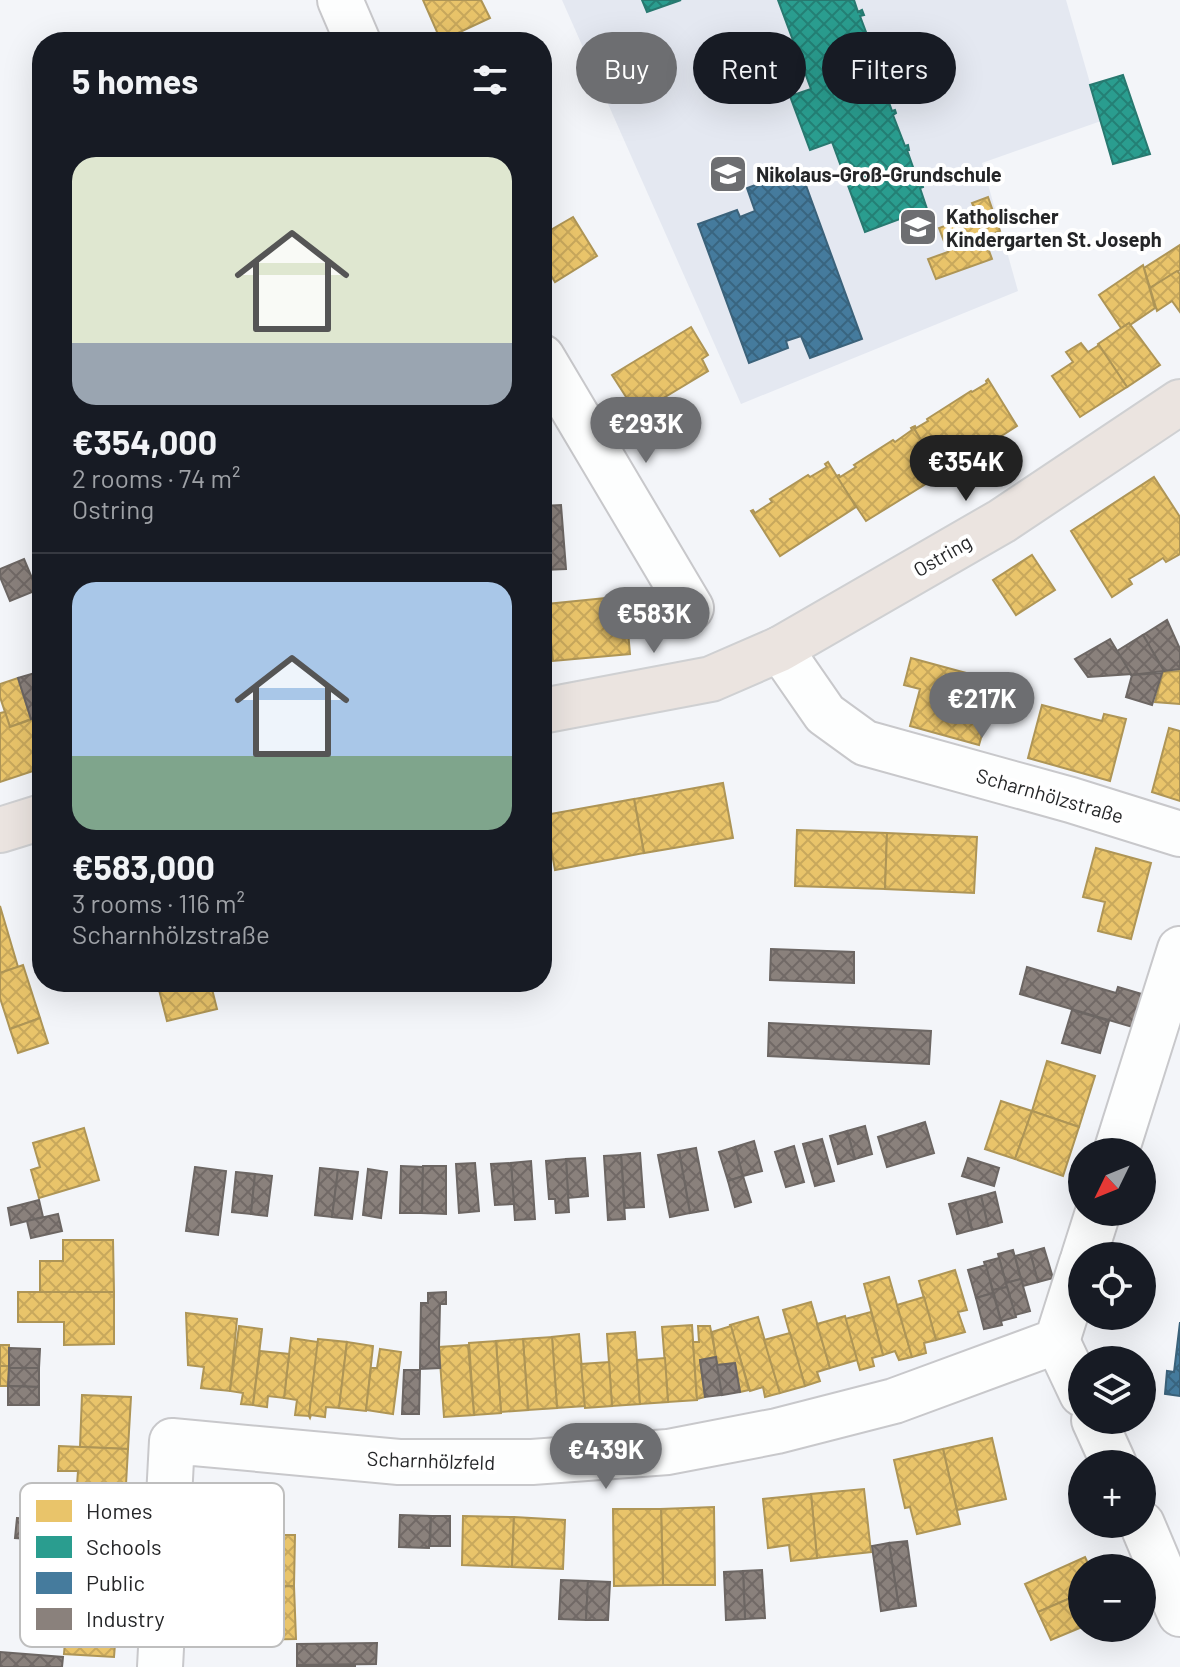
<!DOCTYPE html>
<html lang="en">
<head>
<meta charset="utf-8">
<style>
  :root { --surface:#171b24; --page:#242831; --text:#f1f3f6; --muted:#9ea1a6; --line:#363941; --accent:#6d6e71 }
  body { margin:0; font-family:Barlow,sans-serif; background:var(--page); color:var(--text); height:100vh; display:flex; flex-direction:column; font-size:30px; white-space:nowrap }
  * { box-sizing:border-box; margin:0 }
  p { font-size:26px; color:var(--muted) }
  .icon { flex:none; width:44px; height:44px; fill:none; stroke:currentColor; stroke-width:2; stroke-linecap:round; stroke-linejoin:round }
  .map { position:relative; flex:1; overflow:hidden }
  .panel { position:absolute; left:32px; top:32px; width:520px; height:960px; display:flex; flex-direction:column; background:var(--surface); border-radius:32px; box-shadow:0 8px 32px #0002 }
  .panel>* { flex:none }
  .banner { position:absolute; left:576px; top:32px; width:484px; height:72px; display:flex; gap:16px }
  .needle { width:52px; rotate:227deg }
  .fabs { position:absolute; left:1068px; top:1138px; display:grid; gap:16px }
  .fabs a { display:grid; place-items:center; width:88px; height:88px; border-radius:50%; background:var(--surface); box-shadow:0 8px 32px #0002; font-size:40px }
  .price { position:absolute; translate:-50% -68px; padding:0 18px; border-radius:28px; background:var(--accent); color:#fff; font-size:26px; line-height:52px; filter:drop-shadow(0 2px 4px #0008) }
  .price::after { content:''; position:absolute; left:50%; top:48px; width:24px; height:18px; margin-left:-12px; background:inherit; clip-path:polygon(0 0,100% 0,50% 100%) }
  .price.on { background:#222; color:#fff }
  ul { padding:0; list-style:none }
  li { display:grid; align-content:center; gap:16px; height:424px; padding:0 40px }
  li+li { border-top:2px solid var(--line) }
  li span { display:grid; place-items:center; height:248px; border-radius:24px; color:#555 }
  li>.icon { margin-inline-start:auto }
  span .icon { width:144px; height:144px; fill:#fffc; stroke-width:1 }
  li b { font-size:34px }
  h2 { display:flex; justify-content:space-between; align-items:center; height:96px; padding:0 40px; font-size:34px }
  .pill { padding:0 28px; border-radius:36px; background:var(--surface); box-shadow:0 8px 32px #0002; font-size:28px; line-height:72px }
  .pill.on { background:var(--accent); color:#fff }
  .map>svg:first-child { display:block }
  .built { fill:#e4e8f1 }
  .homes { fill:url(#homes-cross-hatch); stroke:#ae9556; stroke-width:2 }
  .schools { fill:url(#schools-cross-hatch); stroke:#287970; stroke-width:2 }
  .public { fill:url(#public-cross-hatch); stroke:#3b627a; stroke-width:2 }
  .industry { fill:url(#industry-cross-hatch); stroke:#6c6663; stroke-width:2 }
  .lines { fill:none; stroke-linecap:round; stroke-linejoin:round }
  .minor-casing { stroke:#c8c8cb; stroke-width:48 }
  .major-casing { stroke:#cfd0d2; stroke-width:48 }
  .minor { stroke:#fdfefe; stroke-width:44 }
  .major { stroke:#ebe4e0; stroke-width:44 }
  .labels { text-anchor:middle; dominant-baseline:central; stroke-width:8; stroke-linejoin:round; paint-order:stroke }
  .poi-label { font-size:20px; font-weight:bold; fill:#252628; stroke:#fff; text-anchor:start }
  .street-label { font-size:20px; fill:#252628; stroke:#fff }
  .key { fill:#fff; stroke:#bebebe; stroke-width:2 }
  .key-label { font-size:22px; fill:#252628 }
</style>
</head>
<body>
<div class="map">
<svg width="1180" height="1667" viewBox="0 0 1180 1667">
  <defs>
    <pattern id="homes-cross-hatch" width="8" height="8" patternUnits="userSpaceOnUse" patternTransform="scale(2)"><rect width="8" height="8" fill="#e9c46a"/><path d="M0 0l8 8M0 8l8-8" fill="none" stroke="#c8a85c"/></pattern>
    <pattern id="schools-cross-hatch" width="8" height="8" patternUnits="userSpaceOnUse" patternTransform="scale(2)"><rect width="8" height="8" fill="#2a9d8f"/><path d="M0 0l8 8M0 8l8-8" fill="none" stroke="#248075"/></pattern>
    <pattern id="public-cross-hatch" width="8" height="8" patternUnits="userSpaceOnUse" patternTransform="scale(2)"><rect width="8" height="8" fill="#457b9d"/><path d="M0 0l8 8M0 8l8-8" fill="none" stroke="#396580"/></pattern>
    <pattern id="industry-cross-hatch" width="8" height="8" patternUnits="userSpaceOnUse" patternTransform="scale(2)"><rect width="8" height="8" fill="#8a817c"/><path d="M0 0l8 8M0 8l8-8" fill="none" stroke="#716966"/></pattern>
  </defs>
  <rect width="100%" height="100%" fill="#f3f5f9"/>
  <path class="built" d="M 562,0 L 1066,0 L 1101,121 L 982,163 L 1018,291 L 741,404 Z"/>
  <g class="homes">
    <path d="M 423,0 L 481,0 L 490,18 L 441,41 Z"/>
    <path d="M 988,197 L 1000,231 L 984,237 L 992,259 L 936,279 L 928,259 L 948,252 L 939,228 L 977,214 L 972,203 Z"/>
    <path d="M 573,217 L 597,256 L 555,282 L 542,261 L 542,235 Z"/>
    <path d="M 1180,245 L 1180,270 L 1150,288 L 1144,268 Z"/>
    <path d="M 1143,265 L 1155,308 L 1130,325 L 1129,323 L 1121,328 L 1099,295 Z"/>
    <path d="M 1177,271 L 1180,274 L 1180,312 L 1172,301 L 1157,311 L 1150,288 Z"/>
    <path d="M 1129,323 L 1160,365 L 1127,387 L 1098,344 Z"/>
    <path d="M 691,327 L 708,355 L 702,359 L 708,371 L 637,414 L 612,375 Z"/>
    <path d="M 1081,343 L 1088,352 L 1099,345 L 1127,387 L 1080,417 L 1052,376 L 1073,362 L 1066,352 Z"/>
    <path d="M 988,379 L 1017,426 L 942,474 L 913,427 L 915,426 L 916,428 L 928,421 L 927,419 L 971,391 L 972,392 L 987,383 L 986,381 Z"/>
    <path d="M 913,427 L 942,474 L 866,521 L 836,476 L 839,475 L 840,477 L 856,467 L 854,465 L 893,440 L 895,442 L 912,430 L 911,428 Z"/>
    <path d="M 828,462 L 856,507 L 780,556 L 751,511 L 753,510 L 755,513 L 772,502 L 770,499 L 808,475 L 810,477 L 827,467 L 825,464 Z"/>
    <path d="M 1154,477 L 1180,517 L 1180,554 L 1166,562 L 1163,558 L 1141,572 L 1129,579 L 1132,584 L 1112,597 L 1071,531 Z"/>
    <path d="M 1032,555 L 1055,590 L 1016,615 L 993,580 Z"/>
    <path d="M 625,596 L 630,654 L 553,661 L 547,604 Z"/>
    <path d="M 911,658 L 981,677 L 975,698 L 991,703 L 979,745 L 910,726 L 920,689 L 904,685 Z"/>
    <path d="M 1180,671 L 1180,704 L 1155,702 L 1163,672 Z"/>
    <path d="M 18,678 L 31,719 L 10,727 L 0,697 L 0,684 Z"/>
    <path d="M 1042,705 L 1102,721 L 1104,714 L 1126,719 L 1110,781 L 1028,758 Z"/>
    <path d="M 5,712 L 10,727 L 33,719 L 42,745 L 42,768 L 0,782 L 0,713 Z"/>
    <path d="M 1169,728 L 1180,731 L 1180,801 L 1152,792 Z"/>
    <path d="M 723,783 L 733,838 L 644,853 L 634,799 Z"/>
    <path d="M 634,799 L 644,853 L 555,870 L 545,815 Z"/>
    <path d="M 797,830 L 887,833 L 885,889 L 795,886 Z"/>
    <path d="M 887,833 L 977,837 L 974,893 L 885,889 Z"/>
    <path d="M 1096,848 L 1151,863 L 1131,939 L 1098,931 L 1105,902 L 1083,897 Z"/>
    <path d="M 0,906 L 18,967 L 0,973 Z"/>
    <path d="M 23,965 L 40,1018 L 10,1029 L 0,998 L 0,973 Z"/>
    <path d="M 157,982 L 212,982 L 214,988 L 212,989 L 217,1009 L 167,1021 Z"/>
    <path d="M 40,1018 L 48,1043 L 18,1053 L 10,1029 Z"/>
    <path d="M 1047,1061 L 1095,1076 L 1079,1127 L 1032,1111 Z"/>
    <path d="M 1001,1101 L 1032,1111 L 1015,1159 L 985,1149 Z"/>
    <path d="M 1032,1111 L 1079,1127 L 1063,1176 L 1015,1159 Z"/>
    <path d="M 84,1128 L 99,1180 L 39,1198 L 31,1170 L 40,1167 L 33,1143 Z"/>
    <path d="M 63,1240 L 113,1240 L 114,1292 L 40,1292 L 40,1261 L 63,1261 Z"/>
    <path d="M 955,1270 L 967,1310 L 958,1312 L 965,1332 L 936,1340 L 919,1281 Z"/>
    <path d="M 889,1277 L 912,1357 L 899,1360 L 895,1351 L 883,1355 L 864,1284 Z"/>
    <path d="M 18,1292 L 114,1292 L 114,1344 L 64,1345 L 64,1322 L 18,1322 Z"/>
    <path d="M 924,1297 L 936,1340 L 924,1343 L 926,1353 L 912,1357 L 897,1305 Z"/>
    <path d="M 811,1302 L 830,1368 L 817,1372 L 820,1381 L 805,1386 L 783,1310 Z"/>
    <path d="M 871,1312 L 883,1355 L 872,1358 L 874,1366 L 860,1370 L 845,1319 Z"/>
    <path d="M 186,1313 L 237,1319 L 230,1391 L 201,1388 L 204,1367 L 188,1365 Z"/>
    <path d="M 845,1316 L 857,1360 L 830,1368 L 817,1324 Z"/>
    <path d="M 758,1317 L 780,1393 L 765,1397 L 763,1387 L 750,1391 L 730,1325 Z"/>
    <path d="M 692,1325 L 697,1400 L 668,1402 L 662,1327 Z"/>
    <path d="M 239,1326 L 262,1329 L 253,1405 L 241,1404 L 243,1393 L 230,1391 Z"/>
    <path d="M 698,1326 L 710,1326 L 716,1357 L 700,1360 L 705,1397 L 697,1399 L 693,1342 L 699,1342 Z"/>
    <path d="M 731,1326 L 749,1390 L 740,1392 L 735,1363 L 717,1365 L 712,1332 Z"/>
    <path d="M 635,1332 L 640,1404 L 612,1406 L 607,1334 Z"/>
    <path d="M 790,1333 L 805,1386 L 780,1393 L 764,1340 Z"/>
    <path d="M 579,1334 L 585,1406 L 557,1408 L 552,1337 Z"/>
    <path d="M 552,1337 L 557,1408 L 528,1410 L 523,1339 Z"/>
    <path d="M 291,1338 L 318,1342 L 309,1416 L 295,1415 L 297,1400 L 284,1398 Z"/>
    <path d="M 318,1339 L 347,1342 L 339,1408 L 326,1407 L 325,1417 L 311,1415 L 310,1418 L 309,1416 Z"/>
    <path d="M 523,1339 L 528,1410 L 501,1412 L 496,1341 Z"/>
    <path d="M 496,1341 L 501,1413 L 474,1415 L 469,1343 Z"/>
    <path d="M 347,1342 L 373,1346 L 366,1411 L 339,1408 Z"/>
    <rect x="0" y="1345" width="9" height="21"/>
    <path d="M 468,1345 L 474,1415 L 444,1417 L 439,1347 Z"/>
    <path d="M 380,1349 L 401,1352 L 393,1414 L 366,1410 L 371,1368 L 377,1368 Z"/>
    <path d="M 260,1351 L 289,1354 L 284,1398 L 268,1396 L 267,1407 L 253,1405 Z"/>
    <path d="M 665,1358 L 668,1402 L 640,1404 L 637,1360 Z"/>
    <path d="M 609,1362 L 612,1406 L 585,1408 L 581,1364 Z"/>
    <path d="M 0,1366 L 9,1366 L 8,1386 L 0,1386 Z"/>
    <path d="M 82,1395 L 131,1397 L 128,1449 L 80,1447 Z"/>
    <path d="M 992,1438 L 1006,1499 L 957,1510 L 943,1449 Z"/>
    <path d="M 59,1446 L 128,1449 L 125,1502 L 76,1499 L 78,1471 L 58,1471 Z"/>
    <path d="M 943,1449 L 960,1524 L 917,1534 L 910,1507 L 905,1508 L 894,1460 Z"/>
    <path d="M 864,1489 L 871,1552 L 817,1558 L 811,1494 Z"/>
    <path d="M 811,1494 L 817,1558 L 791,1561 L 789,1545 L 768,1548 L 763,1499 Z"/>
    <path d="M 714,1507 L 715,1585 L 663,1585 L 661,1509 Z"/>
    <path d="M 613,1509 L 661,1509 L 663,1585 L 614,1586 Z"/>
    <path d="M 463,1516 L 514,1517 L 512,1567 L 462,1565 Z"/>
    <path d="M 514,1517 L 565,1520 L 563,1569 L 512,1567 Z"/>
    <path d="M 244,1535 L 295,1535 L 294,1586 L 246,1587 Z"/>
    <path d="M 1085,1557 L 1090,1568 L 1082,1568 L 1082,1593 L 1038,1612 L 1025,1584 Z"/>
    <path d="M 294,1586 L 296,1639 L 247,1640 L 246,1587 Z"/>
    <path d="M 1082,1593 L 1082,1627 L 1051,1640 L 1038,1612 Z"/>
    <path d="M 51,1600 L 118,1606 L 114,1657 L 64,1654 L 66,1629 L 48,1628 Z"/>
  </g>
  <g class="schools">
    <path d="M 642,0 L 681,0 L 647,12 Z"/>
    <path d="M 778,0 L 854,0 L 858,12 L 862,10 L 864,15 L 860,16 L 872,48 L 876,47 L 877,51 L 874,52 L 887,86 L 891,85 L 892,89 L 885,91 L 892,111 L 895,110 L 896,113 L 893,115 L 905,146 L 908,145 L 909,150 L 907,150 L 919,184 L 922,183 L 923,187 L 920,188 L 927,209 L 865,232 L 832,142 L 810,150 L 790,96 L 811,89 Z"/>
    <path d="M 1123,75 L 1150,154 L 1113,164 L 1090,85 Z"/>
  </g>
  <g class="public">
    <path d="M 800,169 L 862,339 L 810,358 L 801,336 L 786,341 L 788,348 L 749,363 L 698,224 L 737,210 L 740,217 L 755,211 L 747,188 Z"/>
    <path d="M 1180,1322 L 1180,1396 L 1165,1394 L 1167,1371 L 1174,1372 Z"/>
  </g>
  <g class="industry">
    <path d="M 561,505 L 566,569 L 542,570 L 542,506 Z"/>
    <path d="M 24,559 L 37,590 L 10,601 L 0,577 L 0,569 Z"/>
    <path d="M 1167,620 L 1180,649 L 1180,669 L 1164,671 L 1143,635 Z"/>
    <path d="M 1143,635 L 1164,671 L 1131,675 L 1117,651 Z"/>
    <path d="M 1110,639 L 1131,674 L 1088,677 L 1075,659 Z"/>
    <path d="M 35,673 L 42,696 L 42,716 L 31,719 L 18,678 Z"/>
    <path d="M 1162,673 L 1152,705 L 1126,697 L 1132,675 Z"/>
    <path d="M 771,949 L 854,952 L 854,983 L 770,980 Z"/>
    <path d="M 1027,967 L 1116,993 L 1118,987 L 1145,995 L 1136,1028 L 1020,994 Z"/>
    <path d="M 1072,1010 L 1109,1021 L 1100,1053 L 1062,1043 Z"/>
    <path d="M 769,1023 L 931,1031 L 929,1064 L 768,1056 Z"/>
    <path d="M 925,1122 L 934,1153 L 887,1167 L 878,1137 Z"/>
    <path d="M 865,1126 L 872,1154 L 855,1159 L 847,1131 Z"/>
    <path d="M 847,1131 L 855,1159 L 838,1164 L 830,1136 Z"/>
    <path d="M 822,1139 L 834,1181 L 815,1186 L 803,1144 Z"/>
    <path d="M 754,1141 L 762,1171 L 743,1176 L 735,1147 Z"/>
    <path d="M 794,1146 L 804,1182 L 786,1187 L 775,1152 Z"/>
    <path d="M 735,1147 L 743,1176 L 728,1181 L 719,1152 Z"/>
    <path d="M 696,1148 L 708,1210 L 690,1213 L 679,1151 Z"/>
    <path d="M 679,1151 L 690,1213 L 670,1217 L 658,1155 Z"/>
    <path d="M 640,1153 L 644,1207 L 625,1208 L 621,1155 Z"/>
    <path d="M 621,1155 L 625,1219 L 608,1220 L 604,1156 Z"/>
    <path d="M 585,1158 L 588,1196 L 568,1198 L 566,1159 Z"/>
    <path d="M 968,1158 L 999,1168 L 994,1186 L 962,1176 Z"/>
    <path d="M 566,1159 L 569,1212 L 556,1213 L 555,1199 L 549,1199 L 546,1161 Z"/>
    <path d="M 531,1161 L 535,1219 L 515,1220 L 511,1163 Z"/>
    <path d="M 475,1163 L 479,1211 L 459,1213 L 456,1164 Z"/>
    <path d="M 511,1163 L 514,1204 L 495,1205 L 491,1164 Z"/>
    <path d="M 401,1166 L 423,1167 L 422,1213 L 400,1213 Z"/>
    <path d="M 446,1166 L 446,1214 L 422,1213 L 423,1166 Z"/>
    <path d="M 195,1167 L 226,1171 L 218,1235 L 186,1231 Z"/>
    <path d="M 320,1168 L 338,1170 L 332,1217 L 315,1215 Z"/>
    <path d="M 368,1169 L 387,1172 L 381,1218 L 363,1215 Z"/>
    <path d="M 338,1170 L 358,1172 L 352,1219 L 332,1217 Z"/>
    <path d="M 236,1172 L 255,1174 L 251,1214 L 232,1212 Z"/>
    <path d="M 255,1174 L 272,1176 L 267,1216 L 251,1214 Z"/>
    <path d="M 743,1176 L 751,1202 L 735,1207 L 728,1181 Z"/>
    <path d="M 995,1192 L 1002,1222 L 988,1226 L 981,1196 Z"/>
    <path d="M 981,1196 L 988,1226 L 972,1230 L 965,1200 Z"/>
    <path d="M 39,1200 L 43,1217 L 11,1225 L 8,1208 Z"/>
    <path d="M 965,1200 L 972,1230 L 957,1234 L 949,1204 Z"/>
    <path d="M 58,1214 L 62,1231 L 31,1238 L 27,1221 Z"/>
    <path d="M 1044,1248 L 1053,1278 L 1038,1282 L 1030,1252 Z"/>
    <path d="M 1013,1250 L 1021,1279 L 1006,1283 L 998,1254 Z"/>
    <path d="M 1030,1252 L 1038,1282 L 1023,1286 L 1015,1256 Z"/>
    <path d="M 999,1258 L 1007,1287 L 993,1290 L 984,1262 Z"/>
    <path d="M 986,1265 L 993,1293 L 976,1298 L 968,1270 Z"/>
    <path d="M 1021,1279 L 1030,1311 L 1015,1315 L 1006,1283 Z"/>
    <path d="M 1007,1287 L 1016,1317 L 1001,1321 L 993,1290 Z"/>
    <path d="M 446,1292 L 446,1304 L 440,1304 L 439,1347 L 440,1368 L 420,1369 L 421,1303 L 428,1303 L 428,1293 Z"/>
    <path d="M 993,1293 L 1002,1325 L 984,1329 L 976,1298 Z"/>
    <path d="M 9,1348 L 40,1349 L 39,1368 L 9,1368 Z"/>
    <path d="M 716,1357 L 722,1395 L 705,1397 L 700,1360 Z"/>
    <path d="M 735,1363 L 740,1392 L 722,1395 L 717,1365 Z"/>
    <path d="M 9,1368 L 39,1368 L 39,1387 L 8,1386 Z"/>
    <path d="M 404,1370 L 420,1370 L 419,1414 L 402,1414 Z"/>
    <path d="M 8,1386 L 39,1387 L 39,1405 L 8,1405 Z"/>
    <path d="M 400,1515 L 431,1516 L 429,1548 L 399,1547 Z"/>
    <path d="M 431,1516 L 450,1516 L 450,1546 L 430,1546 Z"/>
    <path d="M 17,1518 L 72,1523 L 71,1542 L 15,1538 Z"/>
    <path d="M 907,1541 L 916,1606 L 899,1608 L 889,1543 Z"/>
    <path d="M 889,1543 L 899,1608 L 881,1611 L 872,1546 Z"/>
    <path d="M 762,1570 L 765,1618 L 745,1619 L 743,1571 Z"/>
    <path d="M 743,1571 L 745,1619 L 726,1620 L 724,1572 Z"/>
    <path d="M 561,1580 L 588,1581 L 586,1620 L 559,1619 Z"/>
    <path d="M 588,1581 L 610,1582 L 608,1620 L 586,1620 Z"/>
    <path d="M 377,1643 L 376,1664 L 297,1665 L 297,1644 Z"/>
    <path d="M 0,1652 L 63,1657 L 62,1667 L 0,1667 Z"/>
    <rect x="297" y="1665" width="58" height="2"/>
  </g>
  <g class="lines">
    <g class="minor-casing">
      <g id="minor">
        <path d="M 340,0 L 358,42"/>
        <path d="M 542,357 L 691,608"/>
        <path d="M 780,649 L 825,714 L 865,743 L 1071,800 L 1180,834"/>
        <path d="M 1116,1152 L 1180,949"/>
        <path d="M 1084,1256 L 1098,1212"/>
        <path d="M 1057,1341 L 1082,1394"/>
        <path d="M 1094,1420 L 1114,1464"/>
        <path d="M 1142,1524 L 1180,1614"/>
        <path d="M 160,1667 L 172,1441 L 399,1462 L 532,1462 L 668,1452 L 777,1431 L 894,1401 L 1057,1341 L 1082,1262"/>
      </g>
    </g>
    <g class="major-casing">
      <g id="major">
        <path d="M 542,711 L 711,679 L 780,649 L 1002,521 L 1180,402"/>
        <path d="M 0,830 L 42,817"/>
      </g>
    </g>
    <use href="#minor" class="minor"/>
    <use href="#major" class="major"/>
  </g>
  <defs>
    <g id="school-square" transform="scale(2)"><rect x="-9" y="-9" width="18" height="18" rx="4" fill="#6d6e71" stroke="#fff"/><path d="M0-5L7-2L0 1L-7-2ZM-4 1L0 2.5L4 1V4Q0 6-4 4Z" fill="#fff"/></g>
  </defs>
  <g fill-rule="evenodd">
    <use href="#school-square" x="728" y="174"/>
    <use href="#school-square" x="918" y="227"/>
  </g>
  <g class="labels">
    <g class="poi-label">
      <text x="756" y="174">Nikolaus-Groß-Grundschule</text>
      <text x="946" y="216">Katholischer<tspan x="946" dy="23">Kindergarten St. Joseph</tspan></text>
    </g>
    <g class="street-label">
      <text transform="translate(942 555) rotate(-30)">Ostring</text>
      <text transform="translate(1050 795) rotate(16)">Scharnhölzstraße</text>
      <text transform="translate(431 1460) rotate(2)">Scharnhölzfeld</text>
    </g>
  </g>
  <rect x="20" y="1483" width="264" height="164" rx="12" class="key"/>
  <rect x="36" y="1500" width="36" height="22" fill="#e9c46a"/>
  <rect x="36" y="1536" width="36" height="22" fill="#2a9d8f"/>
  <rect x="36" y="1572" width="36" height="22" fill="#457b9d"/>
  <rect x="36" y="1608" width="36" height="22" fill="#8a817c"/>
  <g class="key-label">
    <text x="86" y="1519">Homes</text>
    <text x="86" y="1555">Schools</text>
    <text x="86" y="1591">Public</text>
    <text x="86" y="1627">Industry</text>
  </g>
</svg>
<div class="fabs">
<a><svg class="needle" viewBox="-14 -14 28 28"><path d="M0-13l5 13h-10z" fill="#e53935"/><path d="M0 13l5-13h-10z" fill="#9ea1a6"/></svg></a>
<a><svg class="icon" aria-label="locate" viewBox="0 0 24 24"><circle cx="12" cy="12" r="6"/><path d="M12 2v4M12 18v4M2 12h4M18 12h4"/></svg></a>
<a><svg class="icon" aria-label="layers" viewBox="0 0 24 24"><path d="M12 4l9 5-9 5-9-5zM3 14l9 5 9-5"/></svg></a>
<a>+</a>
<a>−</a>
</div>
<b class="price" style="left:646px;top:465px">€293K</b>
<b class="price on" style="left:966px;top:503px">€354K</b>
<b class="price" style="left:654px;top:655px">€583K</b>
<b class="price" style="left:982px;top:740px">€217K</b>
<b class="price" style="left:606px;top:1491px">€439K</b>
<div class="banner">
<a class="pill on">Buy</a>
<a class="pill">Rent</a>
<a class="pill">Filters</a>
</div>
<section class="panel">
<h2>5 homes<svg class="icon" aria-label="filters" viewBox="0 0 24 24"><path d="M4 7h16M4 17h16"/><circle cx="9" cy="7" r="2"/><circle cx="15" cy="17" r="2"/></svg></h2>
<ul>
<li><span style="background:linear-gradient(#dfe7d0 75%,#9aa5b1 0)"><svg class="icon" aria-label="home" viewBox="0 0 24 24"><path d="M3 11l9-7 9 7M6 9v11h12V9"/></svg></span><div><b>€354,000</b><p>2 rooms · 74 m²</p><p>Ostring</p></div></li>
<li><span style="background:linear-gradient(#a9c7e8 70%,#7fa58c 0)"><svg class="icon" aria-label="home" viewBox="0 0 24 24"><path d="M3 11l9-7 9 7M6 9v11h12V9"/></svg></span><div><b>€583,000</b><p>3 rooms · 116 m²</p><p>Scharnhölzstraße</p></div></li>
</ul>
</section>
</div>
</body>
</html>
